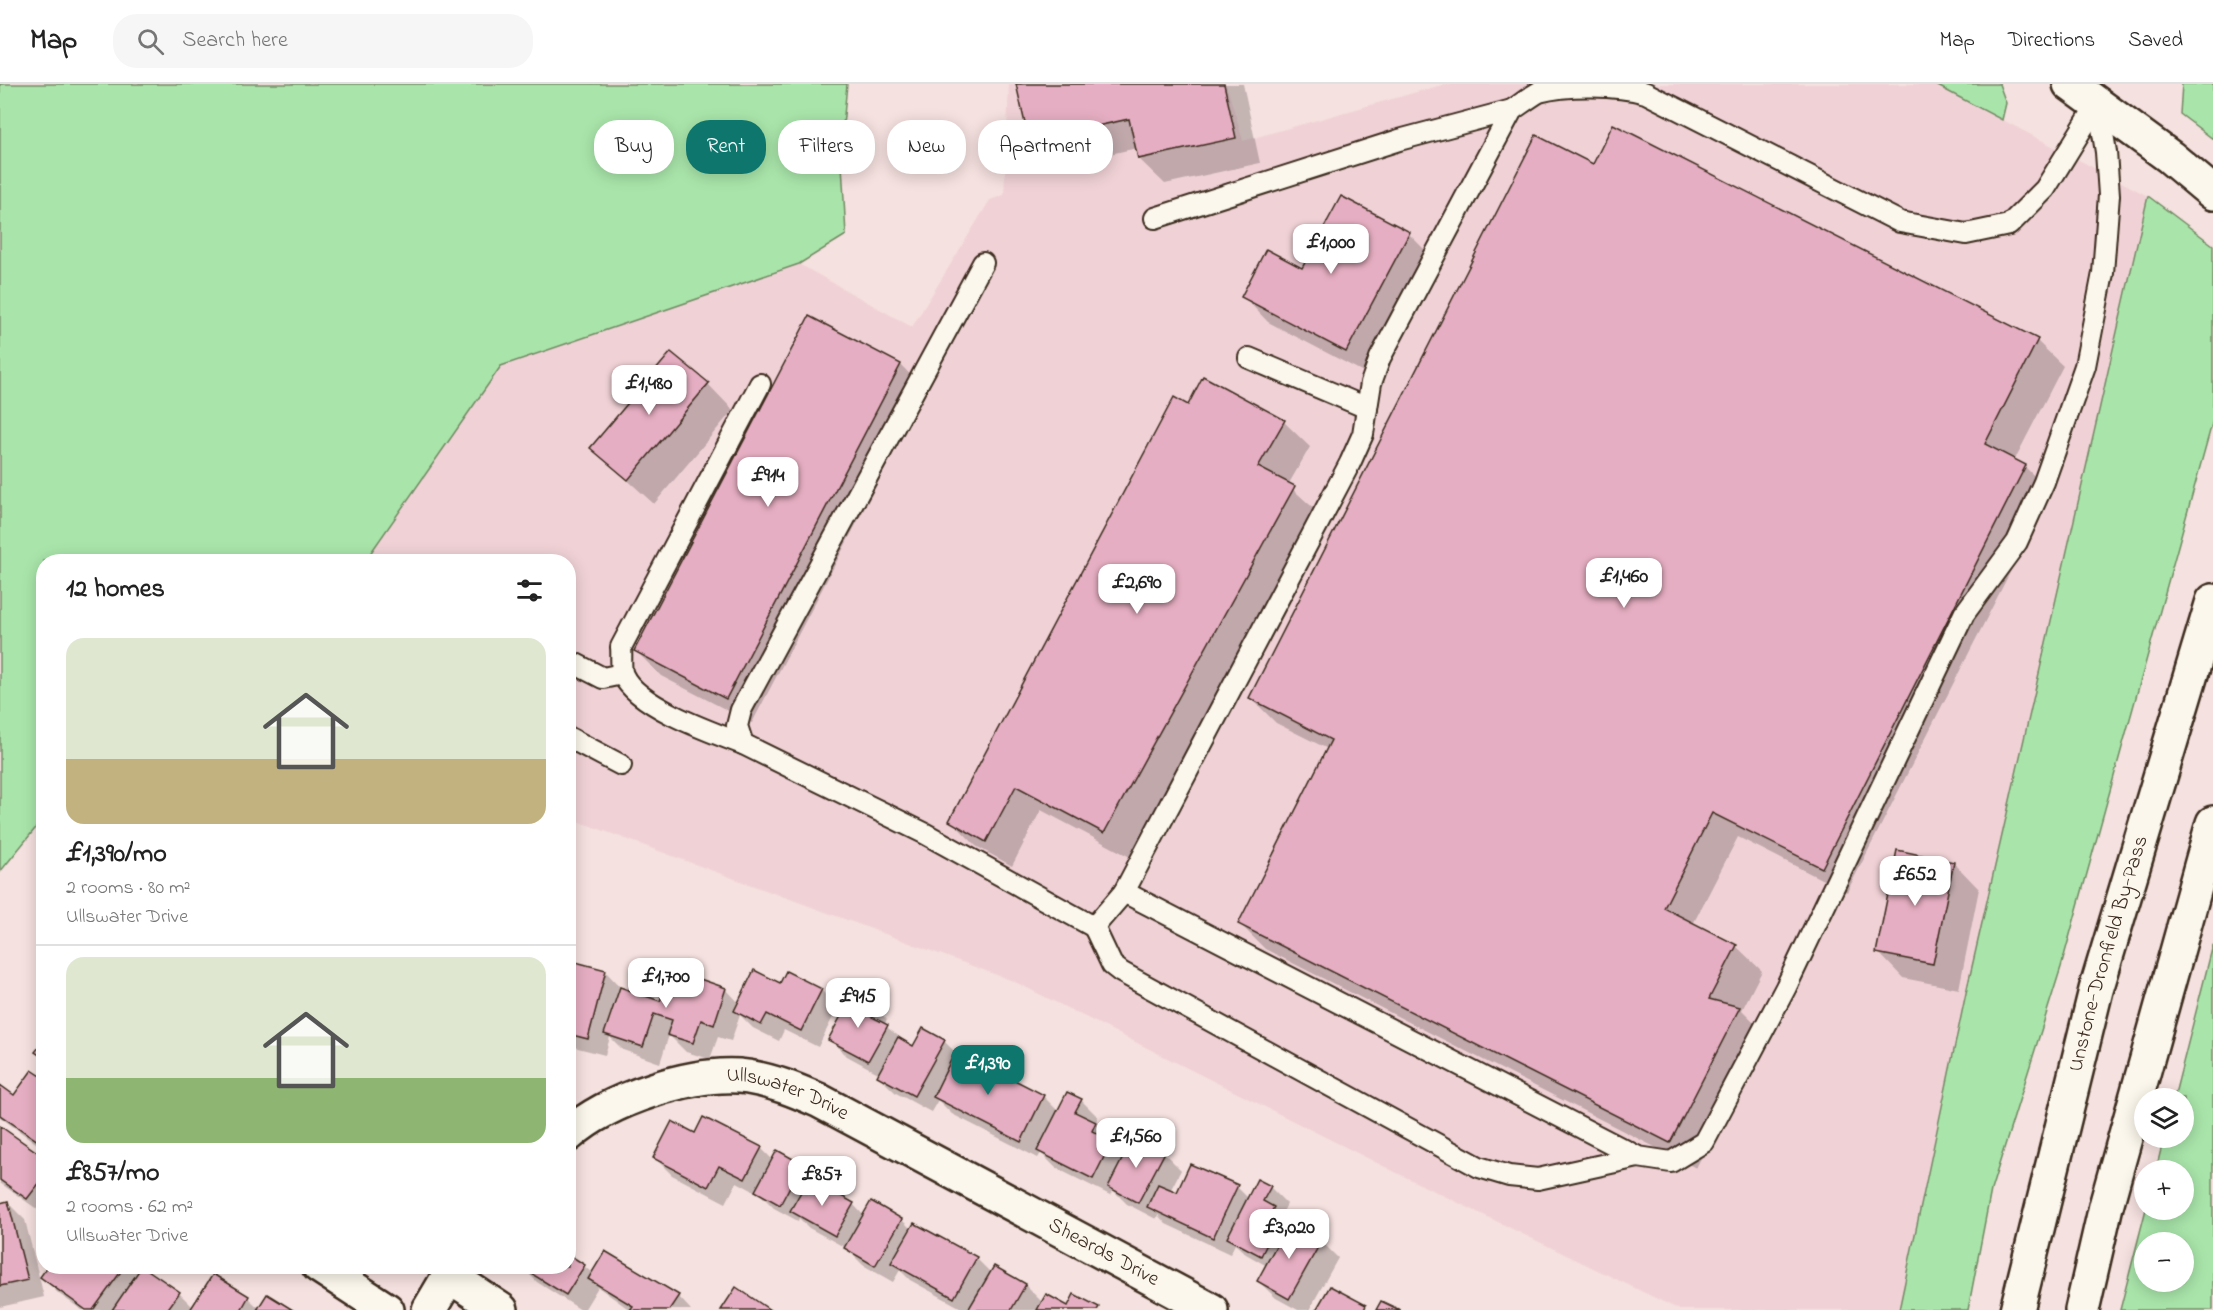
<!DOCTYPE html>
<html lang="en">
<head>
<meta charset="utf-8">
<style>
  :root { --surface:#fff; --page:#f6f6f6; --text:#222; --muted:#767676; --line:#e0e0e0; --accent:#0f766e }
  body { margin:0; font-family:"Indie Flower",sans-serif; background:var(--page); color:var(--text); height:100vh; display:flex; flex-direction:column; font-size:22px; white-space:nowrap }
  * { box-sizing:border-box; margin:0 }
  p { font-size:20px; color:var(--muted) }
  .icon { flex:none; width:33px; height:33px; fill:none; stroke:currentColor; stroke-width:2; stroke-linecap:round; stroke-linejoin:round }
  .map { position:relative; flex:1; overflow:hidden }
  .details { position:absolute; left:36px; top:470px; width:540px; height:720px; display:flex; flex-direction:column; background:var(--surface); border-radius:24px; box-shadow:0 3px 15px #0003 }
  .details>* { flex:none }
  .guide { position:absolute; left:594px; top:36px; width:570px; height:54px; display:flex; gap:12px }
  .fabs { position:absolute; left:2134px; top:1004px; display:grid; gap:12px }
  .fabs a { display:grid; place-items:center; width:60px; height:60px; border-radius:50%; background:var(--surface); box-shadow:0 3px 15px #0003; font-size:30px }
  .price { position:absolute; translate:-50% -51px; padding:0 14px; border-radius:12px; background:#fff; color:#222; font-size:20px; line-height:39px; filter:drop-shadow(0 2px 3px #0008) }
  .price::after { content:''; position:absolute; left:50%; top:36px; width:18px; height:14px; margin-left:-9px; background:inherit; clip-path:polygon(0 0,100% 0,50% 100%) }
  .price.current { background:var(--accent); color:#fff }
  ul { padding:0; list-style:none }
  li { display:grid; align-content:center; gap:12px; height:318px; padding:0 30px }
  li+li { border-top:2px solid var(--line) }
  li span { display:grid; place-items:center; height:186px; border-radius:18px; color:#555 }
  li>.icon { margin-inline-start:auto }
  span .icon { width:108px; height:108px; fill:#fffc; stroke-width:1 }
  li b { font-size:26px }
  h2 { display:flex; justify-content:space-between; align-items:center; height:72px; padding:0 30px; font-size:26px }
  .chip { padding:0 21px; border-radius:24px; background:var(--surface); box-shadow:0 3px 15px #0003; font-size:21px; line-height:54px }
  .chip.current { background:var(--accent); color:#fff }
  header { display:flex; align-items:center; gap:36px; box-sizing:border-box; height:84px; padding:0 30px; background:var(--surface); border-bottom:2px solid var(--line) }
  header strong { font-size:28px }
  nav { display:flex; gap:33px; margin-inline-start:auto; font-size:21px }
  .search { width:420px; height:54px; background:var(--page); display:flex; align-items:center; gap:15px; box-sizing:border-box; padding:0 21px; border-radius:24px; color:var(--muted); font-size:22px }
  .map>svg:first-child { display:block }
  .built { fill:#f0d2d6 }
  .green { fill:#a9e5aa; stroke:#728864; stroke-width:1.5; fill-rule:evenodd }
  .shadow { fill:#0003 }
  .building { fill:#e6aec2; stroke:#3b2a1e; stroke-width:1.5 }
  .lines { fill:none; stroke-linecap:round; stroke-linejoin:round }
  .service-casing { stroke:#3b2a1e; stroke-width:24 }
  .minor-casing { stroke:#3b2a1e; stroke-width:38 }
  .tertiary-casing { stroke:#3b2a1e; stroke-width:38 }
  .trunk-casing { stroke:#3b2a1e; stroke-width:38 }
  .service { stroke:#fbf7ec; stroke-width:20 }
  .minor { stroke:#fbf7ec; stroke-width:33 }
  .tertiary { stroke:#fbf7ec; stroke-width:33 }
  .trunk { stroke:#fbf7ec; stroke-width:33 }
  .labels { text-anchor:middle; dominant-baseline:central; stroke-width:5; stroke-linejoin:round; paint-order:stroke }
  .street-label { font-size:21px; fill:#3b2a1e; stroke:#fbf7ec }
</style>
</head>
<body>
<header>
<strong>Map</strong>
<div class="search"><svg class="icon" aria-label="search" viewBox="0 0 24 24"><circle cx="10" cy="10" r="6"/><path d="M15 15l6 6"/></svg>Search here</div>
<nav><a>Map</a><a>Directions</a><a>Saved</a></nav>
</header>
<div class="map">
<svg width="2213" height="1226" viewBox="0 0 2213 1226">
  <rect width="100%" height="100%" fill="#f5e1df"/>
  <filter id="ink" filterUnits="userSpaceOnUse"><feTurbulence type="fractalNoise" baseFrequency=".0167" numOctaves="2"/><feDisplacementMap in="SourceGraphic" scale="12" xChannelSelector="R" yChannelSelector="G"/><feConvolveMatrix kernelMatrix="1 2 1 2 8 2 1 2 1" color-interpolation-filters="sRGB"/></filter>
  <g filter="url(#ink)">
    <path class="built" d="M 1009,0 L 1226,0 L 1243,57 L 1445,0 L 1934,0 L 2148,112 L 1966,909 L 1899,1226 L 1680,1226 L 1403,1092 L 1013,897 L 569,734 L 568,477 L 365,477 L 501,282 L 799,180 L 912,243 L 990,116 L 1004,111 Z"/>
    <g class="green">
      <path d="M 0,0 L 847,0 L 841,63 L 846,151 L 799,180 L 501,282 L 365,477 L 44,477 L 43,735 L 0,788 Z"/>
      <path d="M 1934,0 L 1999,0 L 2006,19 L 2002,36 Z"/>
      <path d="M 2182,0 L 2213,0 L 2213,55 L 2180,30 Z"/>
      <path d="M 2148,112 L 2213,161 L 2213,336 L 2061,883 L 1991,1106 L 1968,1226 L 1899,1226 L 1966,909 Z"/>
      <path d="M 2213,861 L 2213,1226 L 2120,1226 L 2146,1125 L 2184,1125 L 2184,1086 L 2156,1086 L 2164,1053 L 2184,1053 L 2184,1014 L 2174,1014 ZM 2145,1158 L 2184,1158 L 2184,1197 L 2145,1197 Z"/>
    </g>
    <g class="shadow">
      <path d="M 1018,0 L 1243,0 L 1260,79 L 1165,100 L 1139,75 L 1137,64 L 1056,82 L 1030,57 Z"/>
      <path d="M 1594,82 L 2037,257 L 2063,282 L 2014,377 L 2025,383 L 2051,408 L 1847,808 L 1738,753 L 1693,840 L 1736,862 L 1762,887 L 1742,926 L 1765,949 L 1696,1084 L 1265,865 L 1239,839 L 1328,665 L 1276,639 L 1251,614 Z"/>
      <path d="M 1409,150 L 1434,175 L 1371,292 L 1268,238 L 1243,212 L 1303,186 Z"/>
      <path d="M 810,234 L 901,281 L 926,307 L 752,639 L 661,592 L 635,566 Z"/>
      <path d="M 1204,294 L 1284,338 L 1310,363 L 1288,401 L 1319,429 L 1130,773 L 1041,726 L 1012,782 L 976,762 L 951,736 Z"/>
      <path d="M 708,300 L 733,326 L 654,420 L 592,364 Z"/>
      <path d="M 1954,779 L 1979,805 L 1959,905 L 1903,894 L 1878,868 Z"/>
      <path d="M 568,878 L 605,887 L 622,905 L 661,918 L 726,905 L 739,919 L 781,901 L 821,906 L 838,923 L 818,963 L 784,946 L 779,957 L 753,944 L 740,931 L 731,957 L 718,953 L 710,975 L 686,968 L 669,951 L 660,979 L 623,966 L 610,953 L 605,971 L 574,963 L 568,957 Z"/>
      <path d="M 855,910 L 870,918 L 887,936 L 884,941 L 914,964 L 944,957 L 956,969 L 1043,1012 L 1059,1028 L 1081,1016 L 1098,1033 L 1095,1040 L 1125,1072 L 1164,1069 L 1181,1086 L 1170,1107 L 1178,1110 L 1237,1103 L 1249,1115 L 1270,1103 L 1287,1120 L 1281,1132 L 1289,1140 L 1321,1157 L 1338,1174 L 1309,1226 L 1298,1226 L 1276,1214 L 1258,1197 L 1267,1182 L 1246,1170 L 1235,1160 L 1230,1170 L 1166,1140 L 1158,1131 L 1156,1135 L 1127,1120 L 1113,1106 L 1110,1111 L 1056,1084 L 1041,1069 L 1038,1074 L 952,1030 L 938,1016 L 931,1028 L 896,1009 L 878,992 L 880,990 L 847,972 L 830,955 Z"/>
      <path d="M 44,996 L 44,1065 L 0,1033 L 0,1003 L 15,1013 Z"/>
      <path d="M 0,1044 L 44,1075 L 44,1130 L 0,1099 Z"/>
      <path d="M 695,1051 L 761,1064 L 773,1076 L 801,1081 L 817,1100 L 853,1120 L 864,1132 L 872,1119 L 902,1136 L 912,1146 L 976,1174 L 991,1189 L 1025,1201 L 1043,1219 L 1100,1226 L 965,1226 L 910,1196 L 900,1186 L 893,1198 L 863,1181 L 846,1164 L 809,1144 L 799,1134 L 798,1137 L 774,1124 L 761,1111 L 737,1098 L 726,1119 L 672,1091 L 655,1074 Z"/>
      <path d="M 8,1119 L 25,1136 L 44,1213 L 0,1223 L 0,1121 Z"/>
      <path d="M 50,1182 L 148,1182 L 152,1185 L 149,1189 L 179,1209 L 194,1224 L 214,1192 L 248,1214 L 260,1225 L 290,1226 L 82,1226 L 59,1210 L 42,1193 Z"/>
      <path d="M 416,1182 L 452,1182 L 441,1198 Z"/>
      <path d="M 521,1182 L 584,1182 L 593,1190 L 678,1212 L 691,1226 L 630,1226 L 598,1203 L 584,1226 L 581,1226 L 537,1198 Z"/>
    </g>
    <g class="building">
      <path d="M 1016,0 L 1224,0 L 1236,54 L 1138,75 L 1129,35 L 1029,57 Z"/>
      <path d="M 1613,40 L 2038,255 L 1985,360 L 2026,381 L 1822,784 L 1712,729 L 1664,824 L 1737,861 L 1709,915 L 1740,923 L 1670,1059 L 1238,840 L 1331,656 L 1249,614 L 1536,51 L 1593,80 Z"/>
      <path d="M 1341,112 L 1410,148 L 1346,268 L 1241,213 L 1266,165 L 1302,184 Z"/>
      <path d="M 809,232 L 901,280 L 726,615 L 634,567 Z"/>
      <path d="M 671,268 L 709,299 L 628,396 L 590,364 Z"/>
      <path d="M 1203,292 L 1285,336 L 1258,383 L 1295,402 L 1104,749 L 1016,702 L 986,758 L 949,737 L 1174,313 L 1188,321 Z"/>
      <path d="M 1897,766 L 1954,778 L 1933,880 L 1876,869 Z"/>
      <path d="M 568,876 L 606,886 L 588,955 L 568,950 Z"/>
      <path d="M 671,885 L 726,904 L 714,941 L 701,936 L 693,959 L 667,951 L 672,936 L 654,930 L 643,963 L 604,950 L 620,903 L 660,917 Z"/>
      <path d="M 754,886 L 780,899 L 786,887 L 822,905 L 801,947 L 767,930 L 761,941 L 734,927 Z"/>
      <path d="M 854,908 L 870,917 L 864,929 L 888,941 L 868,977 L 828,956 Z"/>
      <path d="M 923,944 L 945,956 L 914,1012 L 877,992 L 898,953 L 913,962 Z"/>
      <path d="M 44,957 L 44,974 L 35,968 Z"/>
      <path d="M 956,966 L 1044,1011 L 1021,1058 L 933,1013 Z"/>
      <path d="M 32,986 L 44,994 L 44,1061 L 0,1031 L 0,1001 L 14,1011 Z"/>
      <path d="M 1067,1008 L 1082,1015 L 1075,1028 L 1096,1038 L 1092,1047 L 1112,1057 L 1093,1095 L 1037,1067 Z"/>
      <path d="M 703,1033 L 762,1063 L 745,1095 L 719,1082 L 708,1103 L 653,1074 L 672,1037 L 695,1049 Z"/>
      <path d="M 0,1042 L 44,1073 L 44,1093 L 27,1115 L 0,1096 Z"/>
      <path d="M 1134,1052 L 1165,1068 L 1138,1119 L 1108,1103 Z"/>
      <path d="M 777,1066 L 802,1080 L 780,1121 L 755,1107 Z"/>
      <path d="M 1190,1080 L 1238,1101 L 1213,1154 L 1147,1123 L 1158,1100 L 1177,1108 Z"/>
      <path d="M 809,1094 L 854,1119 L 835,1152 L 790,1127 Z"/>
      <path d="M 1257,1095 L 1271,1102 L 1263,1117 L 1274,1123 L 1264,1142 L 1274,1146 L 1261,1172 L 1227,1154 Z"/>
      <path d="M 8,1117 L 28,1196 L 0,1202 L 0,1119 Z"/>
      <path d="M 871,1117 L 902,1135 L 875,1182 L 844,1164 Z"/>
      <path d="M 1289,1138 L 1322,1156 L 1289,1215 L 1257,1197 Z"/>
      <path d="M 914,1139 L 977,1173 L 954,1214 L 891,1179 Z"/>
      <path d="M 605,1167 L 679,1211 L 669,1226 L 630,1226 L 633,1222 L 588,1195 Z"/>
      <path d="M 568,1170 L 585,1181 L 566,1211 L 519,1182 L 568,1182 Z"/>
      <path d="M 48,1182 L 125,1182 L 93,1226 L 86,1226 L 40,1193 Z"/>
      <path d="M 142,1182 L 180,1208 L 167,1226 L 112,1226 Z"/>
      <path d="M 994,1182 L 1026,1200 L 1011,1226 L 968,1226 Z"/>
      <path d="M 213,1190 L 249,1212 L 241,1226 L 190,1226 Z"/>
      <path d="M 1330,1202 L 1366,1221 L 1364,1226 L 1316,1226 Z"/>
      <path d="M 736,1203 L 770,1226 L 721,1226 Z"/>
      <path d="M 267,1210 L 293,1226 L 257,1226 Z"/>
      <path d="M 1046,1210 L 1068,1222 L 1074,1210 L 1099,1223 L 1097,1226 L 1037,1226 Z"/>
      <path d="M 1381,1217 L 1400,1226 L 1376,1226 Z"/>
    </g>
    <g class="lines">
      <g class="service-casing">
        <g id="service">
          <path d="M 1155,134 L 1399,56 L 1512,26"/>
          <path d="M 983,179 L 741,626 L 737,642 L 743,660 L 924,749 L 1094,843 L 1124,808 L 1638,1073 L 1671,1078 L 1704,1058 L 1786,903 L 1964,530 L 2017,458 L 2044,398 L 2085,282 L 2103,189 L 2109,111 L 2106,68 L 2098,19"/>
          <path d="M 1249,274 L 1367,324"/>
          <path d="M 568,576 L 603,594 L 622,590"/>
          <path d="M 568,653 L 621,681"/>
          <path d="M 743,660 C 711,648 637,622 623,591 C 620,584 622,571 621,563 L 760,300"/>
          <path d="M 1124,808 L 1350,379 L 1363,350 L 1371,299 L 1380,274 L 1512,26 C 1521,20 1530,13 1539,8 C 1567,0 1617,1 1646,9 L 1900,138 L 1966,150 L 2009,141 L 2045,105 L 2098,19"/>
          <path d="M 1094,843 L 1112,881 L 1121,888 L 1479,1083 L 1509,1092 L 1538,1095 L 1638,1073"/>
        </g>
      </g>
      <g class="minor-casing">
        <g id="minor">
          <path id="s1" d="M 568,1051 C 608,1015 695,986 748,993 C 773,997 795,1006 818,1016 L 1211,1226"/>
          <path d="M 319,1182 L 387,1226"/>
          <path d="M 448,1191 L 501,1226"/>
          <path d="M 429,1226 L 455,1182"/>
        </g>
      </g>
      <g class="tertiary-casing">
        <path id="tertiary" d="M 2070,0 L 2170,73 L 2213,109"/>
      </g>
      <g class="trunk-casing">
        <g id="trunk">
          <path id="s2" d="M 2017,1226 L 2096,906 L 2213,517"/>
          <path d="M 2082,1226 L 2106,1122 L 2213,739"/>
        </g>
      </g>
      <use href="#service" class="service"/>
      <use href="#minor" class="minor"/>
      <use href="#tertiary" class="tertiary"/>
      <use href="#trunk" class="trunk"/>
    </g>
  </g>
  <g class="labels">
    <g class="street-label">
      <text stroke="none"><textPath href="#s2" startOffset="368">Unstone-Dronfield By-Pass</textPath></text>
      <text stroke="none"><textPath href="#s1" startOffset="236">Ullswater Drive</textPath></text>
      <text stroke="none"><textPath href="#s1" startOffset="591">Sheards Drive</textPath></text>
    </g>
  </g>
</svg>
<div class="fabs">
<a><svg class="icon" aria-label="layers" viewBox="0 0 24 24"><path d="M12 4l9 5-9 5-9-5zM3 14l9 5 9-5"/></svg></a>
<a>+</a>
<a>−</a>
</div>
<b class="price" style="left:1331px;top:191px">£1,000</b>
<b class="price" style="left:649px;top:332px">£1,480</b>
<b class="price" style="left:768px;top:424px">£914</b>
<b class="price" style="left:1624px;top:525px">£1,460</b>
<b class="price" style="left:1137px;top:531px">£2,690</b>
<b class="price" style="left:1915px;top:823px">£652</b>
<b class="price" style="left:666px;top:925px">£1,700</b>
<b class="price" style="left:858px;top:945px">£915</b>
<b class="price current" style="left:988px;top:1012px">£1,390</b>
<b class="price" style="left:1136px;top:1085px">£1,560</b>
<b class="price" style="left:822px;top:1123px">£857</b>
<b class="price" style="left:1289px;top:1176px">£3,020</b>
<div class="guide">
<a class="chip">Buy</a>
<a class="chip current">Rent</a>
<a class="chip">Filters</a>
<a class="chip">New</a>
<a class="chip">Apartment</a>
</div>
<section class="details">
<h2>12 homes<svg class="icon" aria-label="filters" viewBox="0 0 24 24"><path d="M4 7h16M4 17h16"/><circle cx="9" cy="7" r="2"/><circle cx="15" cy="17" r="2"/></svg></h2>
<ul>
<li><span style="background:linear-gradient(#dfe7d0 65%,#c2b280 0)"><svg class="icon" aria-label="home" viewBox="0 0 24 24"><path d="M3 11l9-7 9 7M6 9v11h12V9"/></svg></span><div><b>£1,390/mo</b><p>2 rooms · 80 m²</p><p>Ullswater Drive</p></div></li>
<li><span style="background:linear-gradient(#dfe7d0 65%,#8fb573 0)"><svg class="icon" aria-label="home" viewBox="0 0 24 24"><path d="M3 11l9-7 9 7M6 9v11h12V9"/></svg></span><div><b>£857/mo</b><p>2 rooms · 62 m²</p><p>Ullswater Drive</p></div></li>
</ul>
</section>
</div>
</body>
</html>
